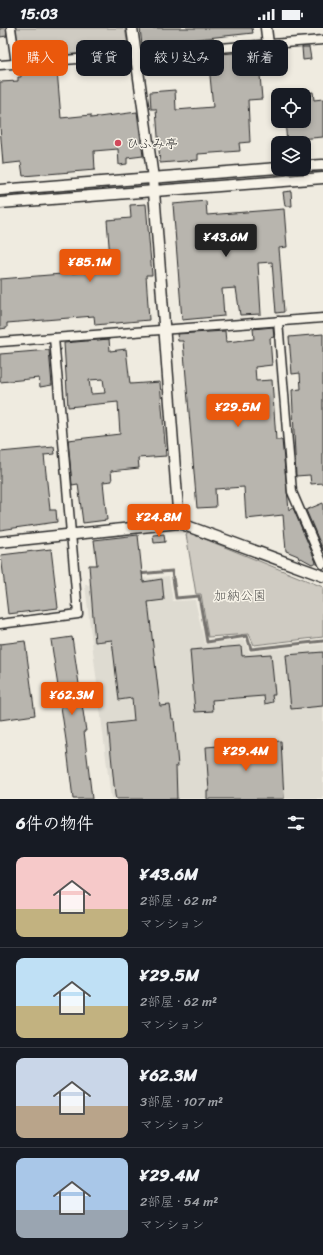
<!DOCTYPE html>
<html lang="ja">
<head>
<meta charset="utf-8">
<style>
  :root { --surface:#171b24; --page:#20242c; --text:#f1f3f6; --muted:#9ea1a6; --line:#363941; --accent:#ea580c }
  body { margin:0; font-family:Sriracha,"Klee One",sans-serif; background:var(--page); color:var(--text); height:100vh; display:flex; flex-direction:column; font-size:15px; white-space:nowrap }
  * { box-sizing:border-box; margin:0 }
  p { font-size:13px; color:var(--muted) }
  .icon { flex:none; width:22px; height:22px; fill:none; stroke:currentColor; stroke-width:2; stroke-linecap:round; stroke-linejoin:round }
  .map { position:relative; height:771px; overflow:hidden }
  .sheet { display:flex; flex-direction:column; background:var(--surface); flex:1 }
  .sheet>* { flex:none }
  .top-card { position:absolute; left:12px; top:12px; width:299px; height:36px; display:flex; gap:8px }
  .tools { position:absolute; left:271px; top:60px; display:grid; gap:8px }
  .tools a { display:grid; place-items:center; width:40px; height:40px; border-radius:8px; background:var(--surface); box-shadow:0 2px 6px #0003; font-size:20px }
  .price { position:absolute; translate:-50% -34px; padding:0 9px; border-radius:4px; background:var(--accent); color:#fff; font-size:13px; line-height:26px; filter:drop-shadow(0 1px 2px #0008) }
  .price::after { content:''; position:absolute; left:50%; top:24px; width:12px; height:9px; margin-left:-6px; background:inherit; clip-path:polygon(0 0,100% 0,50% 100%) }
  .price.active { background:#222; color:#fff }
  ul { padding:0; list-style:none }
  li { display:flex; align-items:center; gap:12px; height:100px; padding:0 16px }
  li+li { border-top:1px solid var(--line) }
  li span { display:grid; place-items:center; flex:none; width:112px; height:80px; border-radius:8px; color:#555 }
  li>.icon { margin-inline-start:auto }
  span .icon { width:48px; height:48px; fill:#fffc; stroke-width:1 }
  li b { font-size:17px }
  h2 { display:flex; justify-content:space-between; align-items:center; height:48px; padding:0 16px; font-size:17px }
  .chip { padding:0 14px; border-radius:8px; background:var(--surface); box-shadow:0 2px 6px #0003; font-size:14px; line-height:36px }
  .chip.active { background:var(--accent); color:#fff }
  .status { display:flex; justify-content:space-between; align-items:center; height:28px; padding:0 20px; background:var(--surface); direction:ltr }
  .status svg { height:11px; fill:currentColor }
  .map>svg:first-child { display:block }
  .built { fill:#dedbd1 }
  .green { fill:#cfcbc2; stroke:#7d7b76 }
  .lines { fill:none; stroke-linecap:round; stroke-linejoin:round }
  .stream { stroke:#74726e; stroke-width:3 }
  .building { fill:#b8b5ae; stroke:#2b2b2b; fill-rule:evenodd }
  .minor-casing { stroke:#2b2b2b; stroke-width:11 }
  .tertiary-casing { stroke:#2b2b2b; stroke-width:13 }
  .minor { stroke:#f7f3e8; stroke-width:8 }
  .tertiary { stroke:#f7f3e8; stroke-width:10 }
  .poi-dot { fill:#d1495b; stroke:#f7f3e8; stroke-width:1.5 }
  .labels { text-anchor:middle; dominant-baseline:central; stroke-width:3; stroke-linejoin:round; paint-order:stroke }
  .poi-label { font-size:13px; fill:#2b2b2b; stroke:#f7f3e8; text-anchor:start }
  .park-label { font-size:13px; fill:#545351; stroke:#f7f3e8 }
</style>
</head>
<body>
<div class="status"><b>15:03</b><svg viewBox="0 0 49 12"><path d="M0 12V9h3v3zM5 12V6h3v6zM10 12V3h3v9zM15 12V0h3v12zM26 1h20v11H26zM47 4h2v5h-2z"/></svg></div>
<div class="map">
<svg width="323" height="771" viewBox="0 0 323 771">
  <rect width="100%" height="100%" fill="#efebe0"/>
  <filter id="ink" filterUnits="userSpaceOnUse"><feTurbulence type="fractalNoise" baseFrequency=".025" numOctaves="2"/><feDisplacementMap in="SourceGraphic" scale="8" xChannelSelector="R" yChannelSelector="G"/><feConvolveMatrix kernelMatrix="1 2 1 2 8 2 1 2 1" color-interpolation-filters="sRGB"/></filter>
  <g filter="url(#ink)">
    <path class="built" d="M 169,548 L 173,573 L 195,572 L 205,616 L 245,612 L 249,624 L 323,616 L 323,771 L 111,771 L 85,557 Z"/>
    <g class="green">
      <path d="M 16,0 L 125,0 L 128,18 L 123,22 L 25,30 L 19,26 Z"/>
      <path d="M 190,505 L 323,559 L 323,609 L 254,617 L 249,606 L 208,609 L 201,566 L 196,566 L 186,506 Z"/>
    </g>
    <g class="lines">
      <path class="stream" d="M 138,546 L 172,543 L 176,570 L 199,568 L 207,614 L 247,608 L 251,621 L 323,613"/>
    </g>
    <g class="building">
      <path d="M 0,0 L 6,0 L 7,8 L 0,9 Z"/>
      <path d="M 140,0 L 252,0 L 253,5 L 142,17 Z"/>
      <path d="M 302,19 L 309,19 L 311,31 L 303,32 Z"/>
      <path d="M 258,23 L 262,71 L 248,72 L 250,114 L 239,115 L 240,123 L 198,126 L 198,132 L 160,135 L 156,81 L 151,81 L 150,64 L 175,62 L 176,82 L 213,79 L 208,27 Z"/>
      <path d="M 44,40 L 44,43 L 57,42 L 61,90 L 91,87 L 91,90 L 137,84 L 143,128 L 127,130 L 127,136 L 119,137 L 118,121 L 94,123 L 95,142 L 23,148 L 21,134 L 3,136 L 0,99 L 0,54 L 18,53 L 18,49 L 21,49 L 21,42 Z"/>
      <path d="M 313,64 L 314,72 L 323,71 L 323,109 L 300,111 L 300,115 L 287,115 L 285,93 L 304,93 L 304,65 Z"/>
      <path d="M 291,163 L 292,178 L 285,178 L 283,164 Z"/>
      <path d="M 206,173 L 207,187 L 284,181 L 287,219 L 279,220 L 284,284 L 276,285 L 272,234 L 258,235 L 261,286 L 240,287 L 236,260 L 222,261 L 224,288 L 182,292 L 173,176 Z"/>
      <path d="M 146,176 L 152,247 L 146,247 L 149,292 L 95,297 L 94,288 L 7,295 L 7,300 L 0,301 L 0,251 L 111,242 L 107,192 L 131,190 L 130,177 Z"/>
      <path d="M 273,299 L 274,309 L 270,310 L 272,337 L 255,339 L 256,353 L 272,352 L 276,412 L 282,412 L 289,482 L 293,480 L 316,534 L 312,536 L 301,530 L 299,531 L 298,528 L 286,523 L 283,487 L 246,491 L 244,459 L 215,461 L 216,479 L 197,480 L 183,313 L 178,313 L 177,306 L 225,303 L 226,314 L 254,311 L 253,301 Z"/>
      <path d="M 323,306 L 323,455 L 311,456 L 310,447 L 296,448 L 292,362 L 301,361 L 300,345 L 292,346 L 289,309 Z"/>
      <path d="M 109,311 L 110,323 L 126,321 L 130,356 L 160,354 L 166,428 L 138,430 L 139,440 L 111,443 L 112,453 L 103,454 L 107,492 L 83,495 L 78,456 L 72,457 L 68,412 L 120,406 L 118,374 L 68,379 L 64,315 ZM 103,351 L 105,365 L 91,366 L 89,352 Z"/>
      <path d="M 49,322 L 52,357 L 40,359 L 39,350 L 0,354 L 0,326 Z"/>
      <path d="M 54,419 L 55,426 L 44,427 L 50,482 L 56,482 L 57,494 L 0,502 L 0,424 Z"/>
      <path d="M 323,475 L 323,522 L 306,482 Z"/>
      <path d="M 164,506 L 165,514 L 154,515 L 153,507 Z"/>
      <path d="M 138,507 L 143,554 L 162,551 L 164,572 L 148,574 L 160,678 L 170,677 L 172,691 L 174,691 L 178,738 L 176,738 L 177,771 L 116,771 L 115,767 L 108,696 L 134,693 L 132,670 L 119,672 L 112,612 L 95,614 L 89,537 L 97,537 L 94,512 Z"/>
      <path d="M 51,521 L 58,580 L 8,586 L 1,527 Z"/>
      <path d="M 72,609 L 86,703 L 84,703 L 92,771 L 73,771 L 66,712 L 51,612 Z"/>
      <path d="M 25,613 L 35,687 L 0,692 L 0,616 Z"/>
      <path d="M 241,618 L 242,628 L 271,626 L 275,667 L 272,667 L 273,674 L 265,676 L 264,668 L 212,672 L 213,683 L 195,684 L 190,622 Z"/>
      <path d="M 323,624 L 323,678 L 291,681 L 286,627 Z"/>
      <path d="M 281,713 L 284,771 L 207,771 L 207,763 L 209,763 L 206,719 Z"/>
    </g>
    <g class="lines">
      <g class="minor-casing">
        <g id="minor">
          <path d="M 11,0 L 16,36"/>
          <path d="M 0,37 L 323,12"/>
          <path d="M 278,293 L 292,464 L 323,536"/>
          <path d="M 0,314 L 323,290"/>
          <path d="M 0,596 L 78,586 L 54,310"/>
        </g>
      </g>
      <g class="tertiary-casing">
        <g id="tertiary">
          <path d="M 132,0 L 153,150 L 179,495 L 323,548"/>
          <path d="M 266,0 L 268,16"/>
          <path d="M 304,138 L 323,137"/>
          <path d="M 0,162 L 278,140"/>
          <path d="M 0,175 L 323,150"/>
          <path d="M 0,514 L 179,495"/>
        </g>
      </g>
      <use href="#minor" class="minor"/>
      <use href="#tertiary" class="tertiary"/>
    </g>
  </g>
  <circle class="poi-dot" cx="118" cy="115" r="4"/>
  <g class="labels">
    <g class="poi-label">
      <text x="126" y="115">ひふみ亭</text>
    </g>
    <g class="park-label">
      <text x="240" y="567">加納公園</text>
    </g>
  </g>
</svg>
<div class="tools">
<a><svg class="icon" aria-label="locate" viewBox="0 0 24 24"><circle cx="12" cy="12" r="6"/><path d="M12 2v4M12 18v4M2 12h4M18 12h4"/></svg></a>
<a><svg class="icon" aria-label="layers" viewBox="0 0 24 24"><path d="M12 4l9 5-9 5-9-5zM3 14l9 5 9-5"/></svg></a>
</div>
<b class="price active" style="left:226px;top:230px">¥43.6M</b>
<b class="price" style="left:90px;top:255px">¥85.1M</b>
<b class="price" style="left:238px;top:400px">¥29.5M</b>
<b class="price" style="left:159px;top:510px">¥24.8M</b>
<b class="price" style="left:72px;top:688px">¥62.3M</b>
<b class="price" style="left:246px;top:744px">¥29.4M</b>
<div class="top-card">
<a class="chip active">購入</a>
<a class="chip">賃貸</a>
<a class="chip">絞り込み</a>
<a class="chip">新着</a>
</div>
</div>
<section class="sheet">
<h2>6件の物件<svg class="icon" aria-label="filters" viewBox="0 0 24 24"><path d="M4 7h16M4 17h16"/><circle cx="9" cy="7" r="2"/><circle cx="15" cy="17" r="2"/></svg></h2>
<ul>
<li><span style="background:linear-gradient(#f6c9c9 65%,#c2b280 0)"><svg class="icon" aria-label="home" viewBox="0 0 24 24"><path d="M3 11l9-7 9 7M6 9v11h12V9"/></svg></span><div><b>¥43.6M</b><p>2部屋 · 62 m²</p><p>マンション</p></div></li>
<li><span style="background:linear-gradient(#bfe0f5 60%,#c2b280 0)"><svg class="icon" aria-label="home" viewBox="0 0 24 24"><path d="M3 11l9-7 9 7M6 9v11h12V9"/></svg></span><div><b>¥29.5M</b><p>2部屋 · 62 m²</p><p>マンション</p></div></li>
<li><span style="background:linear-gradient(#c9d6e8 60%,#b9a48a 0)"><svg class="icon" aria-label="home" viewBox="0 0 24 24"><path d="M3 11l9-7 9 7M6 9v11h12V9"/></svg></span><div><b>¥62.3M</b><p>3部屋 · 107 m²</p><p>マンション</p></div></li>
<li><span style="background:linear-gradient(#a9c7e8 65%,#9aa5b1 0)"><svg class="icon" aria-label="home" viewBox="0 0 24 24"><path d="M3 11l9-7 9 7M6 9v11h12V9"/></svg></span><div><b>¥29.4M</b><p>2部屋 · 54 m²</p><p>マンション</p></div></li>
</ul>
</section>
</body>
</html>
